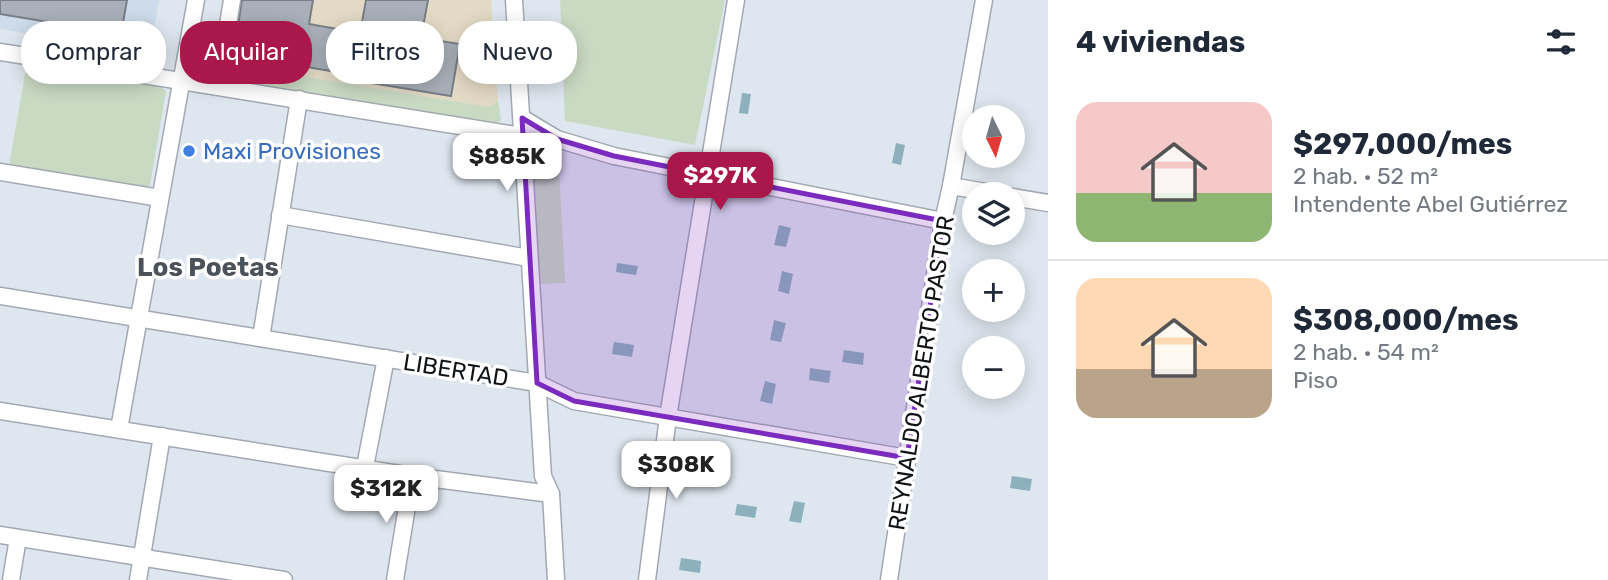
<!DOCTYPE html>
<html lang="es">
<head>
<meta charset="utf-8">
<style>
  :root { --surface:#fff; --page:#f2f2f3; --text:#1f2937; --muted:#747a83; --line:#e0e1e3; --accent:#aa174b }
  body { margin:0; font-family:Rubik,sans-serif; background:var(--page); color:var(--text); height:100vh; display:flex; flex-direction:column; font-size:26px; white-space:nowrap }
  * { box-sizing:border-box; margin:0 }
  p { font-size:23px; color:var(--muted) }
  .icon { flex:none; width:38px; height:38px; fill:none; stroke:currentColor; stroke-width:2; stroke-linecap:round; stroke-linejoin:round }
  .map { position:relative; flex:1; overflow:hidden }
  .panel { display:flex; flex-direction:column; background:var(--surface); width:560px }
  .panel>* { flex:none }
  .guide { position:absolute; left:21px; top:21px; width:665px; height:63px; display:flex; gap:14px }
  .needle { width:46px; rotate:175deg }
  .tools { position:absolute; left:962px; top:105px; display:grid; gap:14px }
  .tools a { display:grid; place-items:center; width:63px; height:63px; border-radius:50%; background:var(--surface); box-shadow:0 4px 18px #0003; font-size:35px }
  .price { position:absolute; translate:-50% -60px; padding:0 16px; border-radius:14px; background:#fff; color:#222; font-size:23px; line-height:46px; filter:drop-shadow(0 2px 4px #0008) }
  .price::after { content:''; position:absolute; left:50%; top:42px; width:21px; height:16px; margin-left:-10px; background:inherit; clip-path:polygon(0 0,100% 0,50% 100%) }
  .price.active { background:var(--accent); color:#fff }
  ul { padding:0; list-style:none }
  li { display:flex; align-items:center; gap:21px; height:175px; padding:0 28px }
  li+li { border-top:2px solid var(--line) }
  li span { display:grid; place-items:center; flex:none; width:196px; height:140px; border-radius:21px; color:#555 }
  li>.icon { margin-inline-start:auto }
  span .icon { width:84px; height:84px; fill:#fffc; stroke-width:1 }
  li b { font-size:30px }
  h2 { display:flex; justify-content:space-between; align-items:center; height:84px; padding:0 28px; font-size:30px }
  .tag { padding:0 24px; border-radius:28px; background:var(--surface); box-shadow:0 4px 18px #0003; font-size:24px; line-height:63px }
  .tag.active { background:var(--accent); color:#fff }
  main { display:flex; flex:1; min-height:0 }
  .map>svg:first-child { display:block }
  .built { fill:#cddbea }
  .medical { fill:#e3dac5 }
  .green { fill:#c9dac3 }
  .water { fill:#8db1bc }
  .building { fill:#a9b0b9; stroke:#787f88; stroke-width:2 }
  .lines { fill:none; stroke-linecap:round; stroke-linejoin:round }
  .minor-casing { stroke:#a2a9b2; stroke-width:19 }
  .minor { stroke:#fff; stroke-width:16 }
  .marked { fill:#7b2cbf; fill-opacity:0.2; stroke:#7b2cbf; stroke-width:5; stroke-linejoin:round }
  .shop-dot { fill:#3f7fe0; stroke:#fff; stroke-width:2.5 }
  .labels { text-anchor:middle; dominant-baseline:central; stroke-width:7; stroke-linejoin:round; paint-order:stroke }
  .shop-label { font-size:23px; fill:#366cbe; stroke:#fff; text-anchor:start }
  .street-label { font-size:23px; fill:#101316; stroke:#fff }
  .quarter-label { font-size:26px; font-weight:bold; fill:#4b5259; stroke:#fff }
</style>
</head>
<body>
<main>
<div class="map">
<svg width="1048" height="580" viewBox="0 0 1048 580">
  <rect width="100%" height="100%" fill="#dee6ef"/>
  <path class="built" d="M 0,0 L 159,0 L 152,42 L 141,52 L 0,29 Z"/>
  <path class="medical" d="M 237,0 L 491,0 L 498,101 L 488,107 L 226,64 Z"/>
  <g class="green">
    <path d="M 560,0 L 725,0 L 695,145 L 565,121 Z"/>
    <path d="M 27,62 L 161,87 L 166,91 L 150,185 L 145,188 L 9,166 Z"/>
    <path d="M 222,63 L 488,107 L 498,101 L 501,120 L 495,124 L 219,80 Z"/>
    <path d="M 552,145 L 558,148 L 565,283 L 541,284 L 531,146 Z"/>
  </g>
  <g class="water">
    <path d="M 742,93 L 751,94 L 748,114 L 739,113 Z"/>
    <path d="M 896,143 L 905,145 L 901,165 L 892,163 Z"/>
    <path d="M 779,225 L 791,228 L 786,247 L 774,245 Z"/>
    <path d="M 617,263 L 638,266 L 636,275 L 616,272 Z"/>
    <path d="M 782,271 L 793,274 L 789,294 L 778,291 Z"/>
    <path d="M 774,320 L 786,323 L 781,342 L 770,340 Z"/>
    <path d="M 614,342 L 634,345 L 632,357 L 612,354 Z"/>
    <path d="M 844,350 L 864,353 L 863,365 L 842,362 Z"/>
    <path d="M 810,368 L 831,371 L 829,383 L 809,380 Z"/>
    <path d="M 765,381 L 776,384 L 772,404 L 760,401 Z"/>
    <path d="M 1012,476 L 1032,479 L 1030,491 L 1010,488 Z"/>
    <path d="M 794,501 L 805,503 L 801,523 L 789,521 Z"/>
    <path d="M 737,504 L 757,507 L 755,518 L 735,515 Z"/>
    <path d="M 681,558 L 701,561 L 700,573 L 679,570 Z"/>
  </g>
  <g class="building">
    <path d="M 0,0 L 127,0 L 121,34 L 0,14 Z"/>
    <path d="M 242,0 L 313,0 L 309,24 L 360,33 L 366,0 L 428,0 L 421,38 L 460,44 L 451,96 L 371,83 L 372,78 L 254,58 L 254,53 L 241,51 L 243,39 L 236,38 Z"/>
  </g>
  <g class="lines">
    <g class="minor-casing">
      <g id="minor">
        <path d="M 514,0 L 543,476 L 551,494 L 556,580"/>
        <path d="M 0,52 L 522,136"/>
        <path d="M 218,86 L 232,0"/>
        <path d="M 522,118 L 557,139 L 614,156 L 943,221"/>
        <path d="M 0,172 L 160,198"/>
        <path d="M 951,186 L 998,194"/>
        <path d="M 1013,197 L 1048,203"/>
        <path d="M 280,215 L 529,258"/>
        <path d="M 0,296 L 537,383 L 574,401 L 907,458"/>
        <path d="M 261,338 L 299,99"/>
        <path d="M 0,411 L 412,476 L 551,494"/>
        <path d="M 119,429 L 196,0"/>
        <path d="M 365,467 L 386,358"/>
        <path d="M 0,535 L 284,580"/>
        <path d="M 11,580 L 18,538"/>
        <path d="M 138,580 L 162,436"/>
        <path d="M 395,580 L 412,476"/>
        <path d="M 647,580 L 668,417 L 736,0"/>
        <path d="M 889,580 L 943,221 L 951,186 L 984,0"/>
      </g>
    </g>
    <use href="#minor" class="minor"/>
  </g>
  <path class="marked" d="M 522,118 L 557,139 L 614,156 L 943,221 L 907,458 L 574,401 L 537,383 Z"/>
  <circle class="shop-dot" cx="189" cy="151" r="7"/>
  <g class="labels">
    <g class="shop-label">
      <text x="203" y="151">Maxi Provisiones</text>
    </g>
    <g class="street-label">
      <text transform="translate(456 370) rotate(9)">LIBERTAD</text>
      <text transform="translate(921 373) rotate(-81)">REYNALDO ALBERTO PASTOR</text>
    </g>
    <g class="quarter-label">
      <text x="208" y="267">Los Poetas</text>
    </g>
  </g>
</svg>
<div class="tools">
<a><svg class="needle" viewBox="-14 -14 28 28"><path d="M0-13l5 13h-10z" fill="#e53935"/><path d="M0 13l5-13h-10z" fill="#747a83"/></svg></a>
<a><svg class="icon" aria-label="layers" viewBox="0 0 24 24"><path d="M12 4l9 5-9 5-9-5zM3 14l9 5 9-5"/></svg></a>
<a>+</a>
<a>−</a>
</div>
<b class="price" style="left:507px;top:193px">$885K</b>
<b class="price active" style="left:720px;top:212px">$297K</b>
<b class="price" style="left:676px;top:501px">$308K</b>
<b class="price" style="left:386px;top:525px">$312K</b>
<div class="guide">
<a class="tag">Comprar</a>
<a class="tag active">Alquilar</a>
<a class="tag">Filtros</a>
<a class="tag">Nuevo</a>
</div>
</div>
<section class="panel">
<h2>4 viviendas<svg class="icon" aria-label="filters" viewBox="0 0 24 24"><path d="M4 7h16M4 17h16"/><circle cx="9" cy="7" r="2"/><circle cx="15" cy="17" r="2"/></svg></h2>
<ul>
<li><span style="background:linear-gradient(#f6c9c9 65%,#8fb573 0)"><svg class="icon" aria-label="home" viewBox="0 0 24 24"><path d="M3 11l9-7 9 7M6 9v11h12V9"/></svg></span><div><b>$297,000/mes</b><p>2 hab. · 52 m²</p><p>Intendente Abel Gutiérrez</p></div></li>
<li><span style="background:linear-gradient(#ffd9b3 65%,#b9a48a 0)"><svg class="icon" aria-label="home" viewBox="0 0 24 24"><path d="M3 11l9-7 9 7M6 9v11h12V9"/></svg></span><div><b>$308,000/mes</b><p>2 hab. · 54 m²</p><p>Piso</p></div></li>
</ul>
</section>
</main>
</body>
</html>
